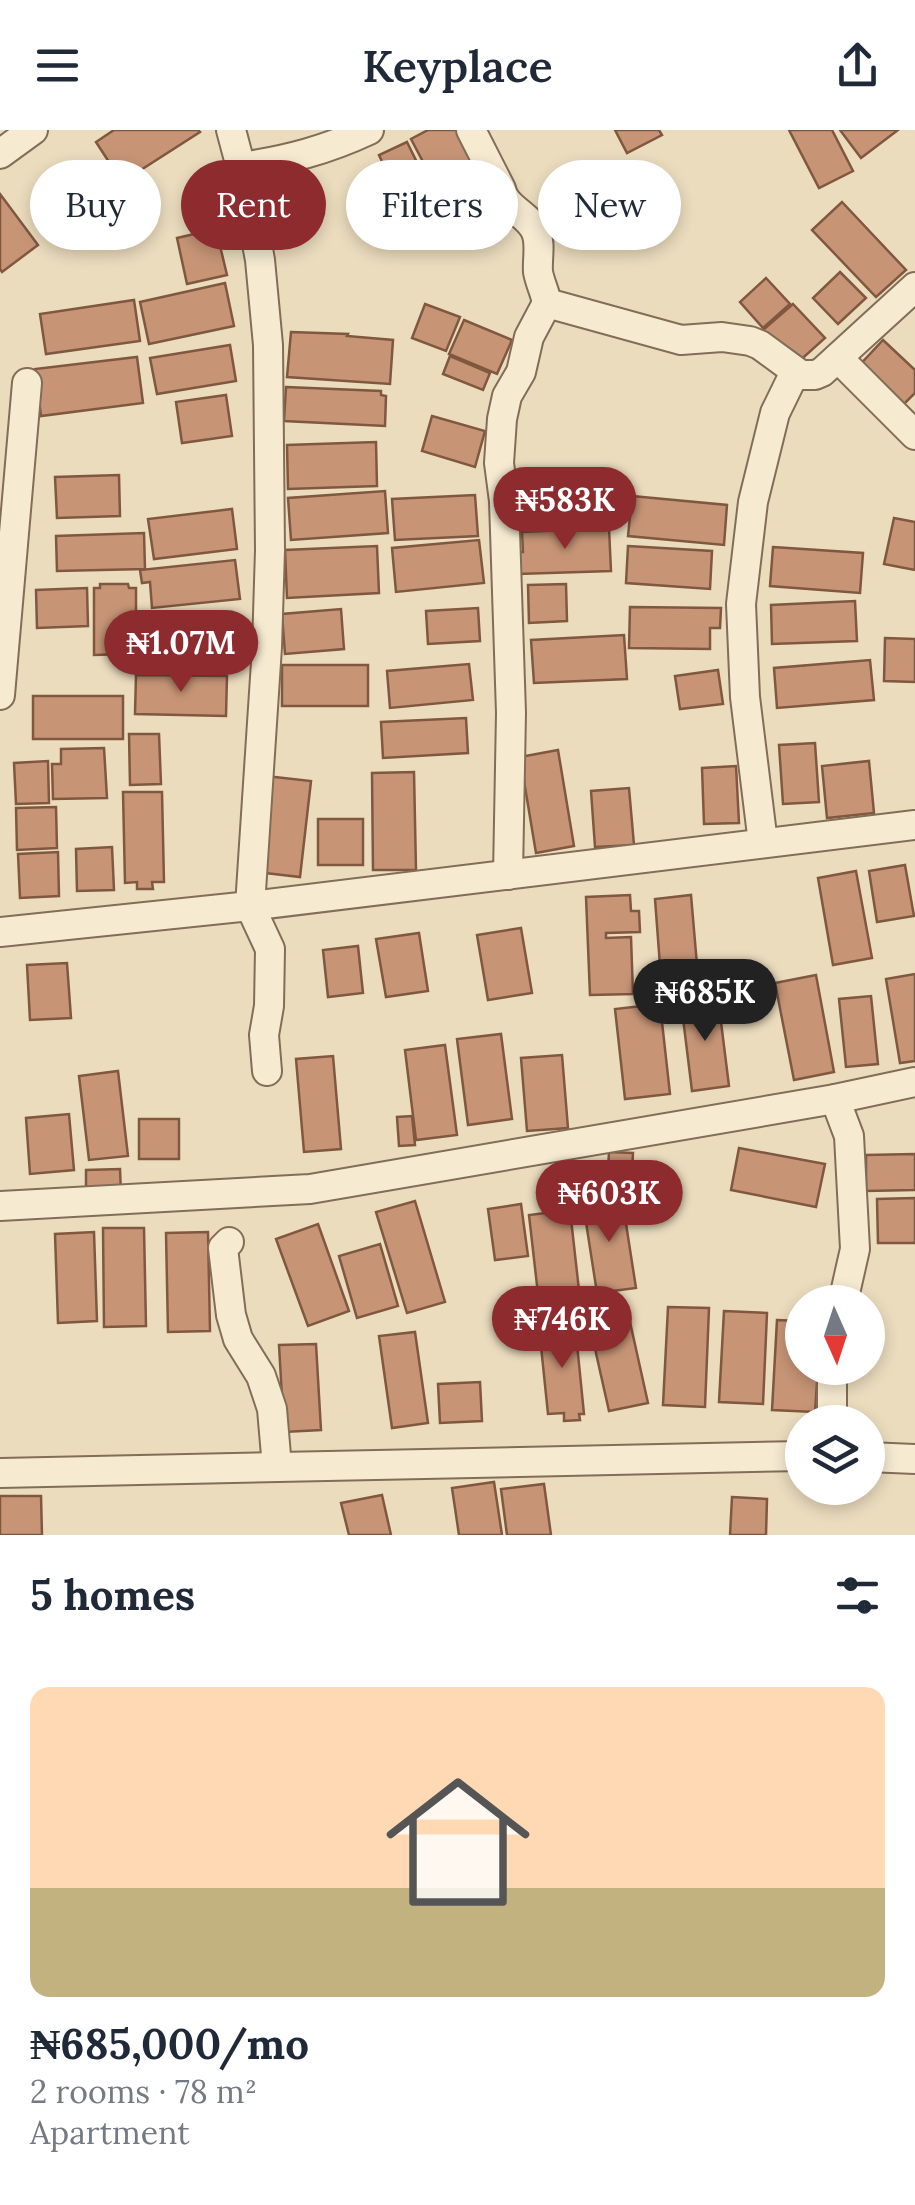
<!DOCTYPE html>
<html lang="en">
<head>
<meta charset="utf-8">
<style>
  :root { --surface:#fff; --page:#f2f2f3; --text:#1f2937; --muted:#747a83; --accent:#8e2b2f }
  body { margin:0; font-family:Lora,serif; background:var(--page); color:var(--text); height:100vh; display:flex; flex-direction:column; font-size:38px; white-space:nowrap }
  * { box-sizing:border-box; margin:0 }
  p { font-size:32px; color:var(--muted) }
  .icon { flex:none; width:55px; height:55px; fill:none; stroke:currentColor; stroke-width:2; stroke-linecap:round; stroke-linejoin:round }
  .map { position:relative; height:1405px; overflow:hidden }
  .drawer { display:flex; flex-direction:column; background:var(--surface); flex:1 }
  .drawer>* { flex:none }
  .hud { position:absolute; left:30px; top:30px; width:855px; height:90px; display:flex; gap:20px }
  .needle { width:65px; rotate:177deg }
  .tools { position:absolute; left:785px; top:1155px; display:grid; gap:20px }
  .tools a { display:grid; place-items:center; width:100px; height:100px; border-radius:50%; background:var(--surface); box-shadow:0 5px 15px #0003; font-size:50px }
  .price { position:absolute; translate:-50% -85px; padding:0 22px; border-radius:35px; background:var(--accent); color:#fff; font-size:32px; line-height:65px; filter:drop-shadow(0 2px 5px #0008) }
  .price::after { content:''; position:absolute; left:50%; top:60px; width:30px; height:22px; margin-left:-15px; background:inherit; clip-path:polygon(0 0,100% 0,50% 100%) }
  .price.on { background:#222; color:#fff }
  ul { padding:0; list-style:none }
  li { display:grid; align-content:center; gap:20px; height:530px; padding:0 30px }
  li span { display:grid; place-items:center; height:310px; border-radius:20px; color:#555 }
  li>.icon { margin-inline-start:auto }
  span .icon { width:180px; height:180px; fill:#fffc; stroke-width:1 }
  li b { font-size:42px }
  h2 { display:flex; justify-content:space-between; align-items:center; height:120px; padding:0 30px; font-size:42px }
  .pill { padding:0 35px; border-radius:45px; background:var(--surface); box-shadow:0 5px 15px #0003; font-size:35px; line-height:90px }
  .pill.on { background:var(--accent); color:#fff }
  header { display:flex; justify-content:space-between; align-items:center; height:130px; padding:0 30px; background:var(--surface); font-size:45px; font-weight:600 }
  .map>svg:first-child { display:block }
  .building { fill:#c79576; stroke:#80573f; stroke-width:2.5 }
  .lines { fill:none; stroke-linecap:round; stroke-linejoin:round }
  .street-casing { stroke:#826d58; stroke-width:32 }
  .street { stroke:#f6ead1; stroke-width:28 }
</style>
</head>
<body>
<header><svg class="icon" aria-label="menu" viewBox="0 0 24 24"><path d="M4 6h16M4 12h16M4 18h16"/></svg>Keyplace<svg class="icon" aria-label="share" viewBox="0 0 24 24"><path d="M12 15V3M7 8l5-5 5 5M5 13v7h14v-7"/></svg></header>
<div class="map">
<svg width="915" height="1405" viewBox="0 0 915 1405">
  <rect width="100%" height="100%" fill="#ebdcbe"/>
  <g class="building">
    <path d="M 114,0 L 198,0 L 200,2 L 122,52 L 96,12 Z"/>
    <path d="M 428,0 L 456,0 L 489,63 L 450,83 L 411,9 Z"/>
    <path d="M 615,0 L 659,0 L 662,5 L 627,23 Z"/>
    <path d="M 789,0 L 832,0 L 853,41 L 819,58 Z"/>
    <path d="M 840,0 L 898,0 L 861,28 Z"/>
    <path d="M 407,12 L 431,61 L 402,74 L 379,25 Z"/>
    <path d="M 0,64 L 38,115 L 2,142 L 0,139 Z"/>
    <path d="M 842,72 L 906,140 L 876,167 L 812,100 Z"/>
    <path d="M 216,99 L 227,145 L 187,154 L 177,108 Z"/>
    <path d="M 840,142 L 866,168 L 838,194 L 813,168 Z"/>
    <path d="M 766,148 L 790,174 L 763,198 L 740,172 Z"/>
    <path d="M 225,153 L 234,196 L 149,214 L 140,172 Z"/>
    <path d="M 134,170 L 140,211 L 46,224 L 40,184 Z"/>
    <path d="M 425,174 L 460,187 L 446,221 L 412,208 Z"/>
    <path d="M 793,174 L 825,208 L 795,235 L 763,200 Z"/>
    <path d="M 464,190 L 512,210 L 497,244 L 449,224 Z"/>
    <path d="M 291,202 L 348,204 L 347,206 L 393,210 L 390,254 L 287,247 Z"/>
    <path d="M 883,210 L 915,240 L 915,263 L 899,279 L 856,239 Z"/>
    <path d="M 230,215 L 236,251 L 157,264 L 150,228 Z"/>
    <path d="M 450,226 L 490,243 L 483,260 L 443,244 Z"/>
    <path d="M 137,227 L 143,273 L 41,286 L 35,239 Z"/>
    <path d="M 286,257 L 381,261 L 381,265 L 386,266 L 385,296 L 284,291 Z"/>
    <path d="M 226,265 L 232,306 L 182,313 L 176,272 Z"/>
    <path d="M 432,286 L 485,301 L 475,337 L 422,321 Z"/>
    <path d="M 376,312 L 377,356 L 288,359 L 287,315 Z"/>
    <path d="M 119,345 L 120,386 L 57,388 L 55,347 Z"/>
    <path d="M 557,355 L 558,394 L 524,395 L 523,356 Z"/>
    <path d="M 385,361 L 388,403 L 291,410 L 288,368 Z"/>
    <path d="M 475,365 L 478,406 L 395,410 L 392,369 Z"/>
    <path d="M 632,366 L 727,375 L 724,415 L 628,406 Z"/>
    <path d="M 232,379 L 237,419 L 154,429 L 148,389 Z"/>
    <path d="M 894,388 L 915,392 L 915,440 L 884,434 Z"/>
    <path d="M 609,398 L 611,441 L 518,444 L 517,422 L 523,422 L 522,402 Z"/>
    <path d="M 144,403 L 145,439 L 57,441 L 56,406 Z"/>
    <path d="M 479,410 L 484,453 L 396,462 L 392,418 Z"/>
    <path d="M 377,416 L 379,463 L 287,468 L 285,420 Z"/>
    <path d="M 628,416 L 712,421 L 710,459 L 626,453 Z"/>
    <path d="M 773,417 L 863,423 L 860,463 L 770,456 Z"/>
    <path d="M 235,430 L 240,469 L 152,478 L 150,452 L 142,453 L 140,440 Z"/>
    <path d="M 100,454 L 128,454 L 129,458 L 136,458 L 136,504 L 123,504 L 124,524 L 94,525 L 94,458 L 100,458 Z"/>
    <path d="M 566,454 L 567,491 L 529,493 L 528,455 Z"/>
    <path d="M 87,458 L 88,496 L 37,498 L 36,460 Z"/>
    <path d="M 855,471 L 857,511 L 772,514 L 771,475 Z"/>
    <path d="M 630,477 L 721,478 L 720,498 L 710,498 L 710,519 L 629,518 Z"/>
    <path d="M 478,478 L 480,511 L 428,514 L 426,481 Z"/>
    <path d="M 341,479 L 344,519 L 285,524 L 282,484 Z"/>
    <path d="M 228,492 L 229,538 L 141,539 L 140,494 Z"/>
    <path d="M 624,505 L 627,549 L 534,553 L 531,510 Z"/>
    <path d="M 885,508 L 915,509 L 915,552 L 884,551 Z"/>
    <path d="M 870,530 L 874,570 L 777,578 L 774,538 Z"/>
    <path d="M 469,534 L 473,570 L 390,578 L 387,541 Z"/>
    <rect x="282" y="535" width="86" height="41"/>
    <path d="M 718,540 L 723,574 L 680,579 L 675,546 Z"/>
    <path d="M 136,545 L 227,546 L 226,586 L 135,584 Z"/>
    <rect x="33" y="566" width="90" height="43"/>
    <path d="M 466,588 L 468,623 L 383,628 L 381,592 Z"/>
    <path d="M 129,604 L 159,604 L 161,654 L 130,655 Z"/>
    <path d="M 815,613 L 819,672 L 783,674 L 779,615 Z"/>
    <path d="M 104,618 L 107,668 L 53,669 L 52,634 L 61,634 L 61,619 Z"/>
    <path d="M 558,620 L 574,716 L 536,723 L 520,627 Z"/>
    <path d="M 48,631 L 49,673 L 16,674 L 14,633 Z"/>
    <path d="M 869,631 L 874,683 L 827,688 L 822,636 Z"/>
    <path d="M 736,636 L 739,693 L 704,694 L 702,638 Z"/>
    <path d="M 414,642 L 416,740 L 373,740 L 372,643 Z"/>
    <path d="M 266,646 L 311,651 L 300,747 L 256,742 Z"/>
    <path d="M 629,658 L 634,715 L 595,717 L 591,661 Z"/>
    <path d="M 123,662 L 162,662 L 164,752 L 152,752 L 153,759 L 137,759 L 137,752 L 125,753 Z"/>
    <path d="M 56,677 L 57,718 L 17,720 L 16,678 Z"/>
    <rect x="318" y="689" width="45" height="46"/>
    <path d="M 112,717 L 114,760 L 77,761 L 76,719 Z"/>
    <path d="M 58,722 L 59,766 L 20,768 L 18,724 Z"/>
    <path d="M 905,735 L 914,786 L 877,792 L 869,741 Z"/>
    <path d="M 856,741 L 872,828 L 833,835 L 818,748 Z"/>
    <path d="M 630,765 L 631,781 L 639,781 L 640,802 L 606,803 L 606,808 L 631,807 L 633,864 L 590,865 L 586,767 Z"/>
    <path d="M 691,765 L 699,858 L 662,862 L 655,769 Z"/>
    <path d="M 521,798 L 532,863 L 488,870 L 477,805 Z"/>
    <path d="M 419,803 L 428,861 L 386,867 L 376,809 Z"/>
    <path d="M 358,816 L 363,863 L 328,867 L 323,820 Z"/>
    <path d="M 67,833 L 71,888 L 30,890 L 27,835 Z"/>
    <path d="M 915,844 L 915,931 L 900,933 L 886,849 Z"/>
    <path d="M 816,845 L 834,942 L 794,950 L 775,853 Z"/>
    <path d="M 871,866 L 878,934 L 846,937 L 839,869 Z"/>
    <path d="M 718,868 L 729,956 L 692,961 L 681,872 Z"/>
    <path d="M 660,874 L 670,964 L 625,969 L 615,879 Z"/>
    <path d="M 501,904 L 512,989 L 468,995 L 457,909 Z"/>
    <path d="M 445,915 L 457,1005 L 416,1010 L 405,920 Z"/>
    <path d="M 562,925 L 568,998 L 527,1001 L 521,928 Z"/>
    <path d="M 333,926 L 341,1019 L 304,1022 L 296,929 Z"/>
    <path d="M 118,941 L 128,1026 L 89,1030 L 79,946 Z"/>
    <path d="M 69,984 L 74,1040 L 30,1044 L 26,988 Z"/>
    <path d="M 412,986 L 415,1015 L 399,1016 L 397,987 Z"/>
    <rect x="139" y="989" width="40" height="40"/>
    <path d="M 739,1018 L 825,1034 L 816,1077 L 731,1060 Z"/>
    <path d="M 609,1022 L 633,1023 L 632,1042 L 608,1040 Z"/>
    <path d="M 915,1024 L 915,1060 L 866,1061 L 866,1025 Z"/>
    <path d="M 120,1039 L 121,1063 L 86,1064 L 86,1040 Z"/>
    <path d="M 622,1068 L 636,1158 L 597,1163 L 583,1073 Z"/>
    <path d="M 915,1068 L 915,1113 L 878,1113 L 877,1069 Z"/>
    <path d="M 415,1071 L 445,1172 L 407,1183 L 376,1082 Z"/>
    <path d="M 521,1074 L 528,1126 L 495,1130 L 488,1079 Z"/>
    <path d="M 570,1080 L 580,1169 L 539,1173 L 529,1085 Z"/>
    <path d="M 318,1094 L 349,1181 L 308,1196 L 276,1109 Z"/>
    <path d="M 103,1098 L 144,1098 L 146,1196 L 104,1197 Z"/>
    <path d="M 94,1102 L 97,1191 L 58,1193 L 55,1104 Z"/>
    <path d="M 208,1102 L 210,1201 L 168,1202 L 166,1103 Z"/>
    <path d="M 380,1114 L 398,1176 L 357,1188 L 339,1126 Z"/>
    <path d="M 668,1177 L 709,1178 L 705,1277 L 663,1275 Z"/>
    <path d="M 724,1181 L 767,1183 L 763,1274 L 719,1272 Z"/>
    <path d="M 628,1183 L 648,1273 L 609,1281 L 589,1192 Z"/>
    <path d="M 777,1190 L 799,1191 L 799,1198 L 802,1198 L 802,1238 L 818,1238 L 815,1282 L 772,1280 Z"/>
    <path d="M 575,1194 L 584,1284 L 579,1284 L 580,1290 L 564,1291 L 564,1283 L 548,1284 L 539,1197 Z"/>
    <path d="M 415,1202 L 428,1293 L 392,1298 L 379,1206 Z"/>
    <path d="M 316,1214 L 321,1300 L 284,1302 L 279,1215 Z"/>
    <path d="M 480,1252 L 482,1291 L 440,1293 L 438,1254 Z"/>
    <path d="M 494,1352 L 502,1405 L 459,1405 L 452,1358 Z"/>
    <path d="M 544,1354 L 551,1405 L 507,1405 L 501,1359 Z"/>
    <path d="M 382,1365 L 391,1405 L 349,1405 L 341,1373 Z"/>
    <path d="M 0,1366 L 41,1366 L 42,1405 L 0,1405 Z"/>
    <path d="M 732,1367 L 767,1369 L 766,1405 L 730,1405 Z"/>
  </g>
  <g class="lines">
    <g class="street-casing">
      <g id="street">
        <path d="M 231,0 L 247,60 L 260,130 L 268,215 L 270,420 L 267,517 L 250,776 L 270,819 L 269,876 L 264,905 L 267,941"/>
        <path d="M 471,0 L 501,59 C 505,79 529,84 536,102 C 541,114 537,129 538,142 C 540,153 545,162 547,173 L 681,210 L 722,207 L 750,211 L 760,215 L 801,245 L 815,245 L 822,242 L 915,157"/>
        <path d="M 0,24 L 33,0"/>
        <path d="M 241,37 C 288,30 326,20 369,0"/>
        <path d="M 838,228 L 915,305"/>
        <path d="M 0,565 L 27,253"/>
        <path d="M 763,713 L 745,567 L 741,474 L 753,372 L 775,283 L 795,242"/>
        <path d="M 508,745 L 511,583 L 504,371 L 499,333 L 502,289 L 507,266 L 521,242 L 529,207 L 547,173"/>
        <path d="M 0,802 L 250,776 L 915,695"/>
        <path d="M 835,969 L 849,1006 L 855,1119 L 843,1172"/>
        <path d="M 0,1076 L 310,1059 L 835,969 L 915,952"/>
        <path d="M 229,1112 L 223,1118 L 231,1185 L 238,1209 L 261,1246 L 272,1279 L 277,1337"/>
        <path d="M 832,1238 L 832,1292"/>
        <path d="M 868,1327 L 915,1329"/>
        <path d="M 0,1343 L 802,1326"/>
      </g>
    </g>
    <use href="#street" class="street"/>
  </g>
</svg>
<div class="tools">
<a><svg class="needle" viewBox="-14 -14 28 28"><path d="M0-13l5 13h-10z" fill="#e53935"/><path d="M0 13l5-13h-10z" fill="#747a83"/></svg></a>
<a><svg class="icon" aria-label="layers" viewBox="0 0 24 24"><path d="M12 4l9 5-9 5-9-5zM3 14l9 5 9-5"/></svg></a>
</div>
<b class="price" style="left:565px;top:422px">₦583K</b>
<b class="price" style="left:181px;top:565px">₦1.07M</b>
<b class="price on" style="left:705px;top:914px">₦685K</b>
<b class="price" style="left:609px;top:1115px">₦603K</b>
<b class="price" style="left:562px;top:1241px">₦746K</b>
<div class="hud">
<a class="pill">Buy</a>
<a class="pill on">Rent</a>
<a class="pill">Filters</a>
<a class="pill">New</a>
</div>
</div>
<section class="drawer">
<h2>5 homes<svg class="icon" aria-label="filters" viewBox="0 0 24 24"><path d="M4 7h16M4 17h16"/><circle cx="9" cy="7" r="2"/><circle cx="15" cy="17" r="2"/></svg></h2>
<ul>
<li><span style="background:linear-gradient(#ffd9b3 65%,#c2b280 0)"><svg class="icon" aria-label="home" viewBox="0 0 24 24"><path d="M3 11l9-7 9 7M6 9v11h12V9"/></svg></span><div><b>₦685,000/mo</b><p>2 rooms · 78 m²</p><p>Apartment</p></div></li>
</ul>
</section>
</body>
</html>
